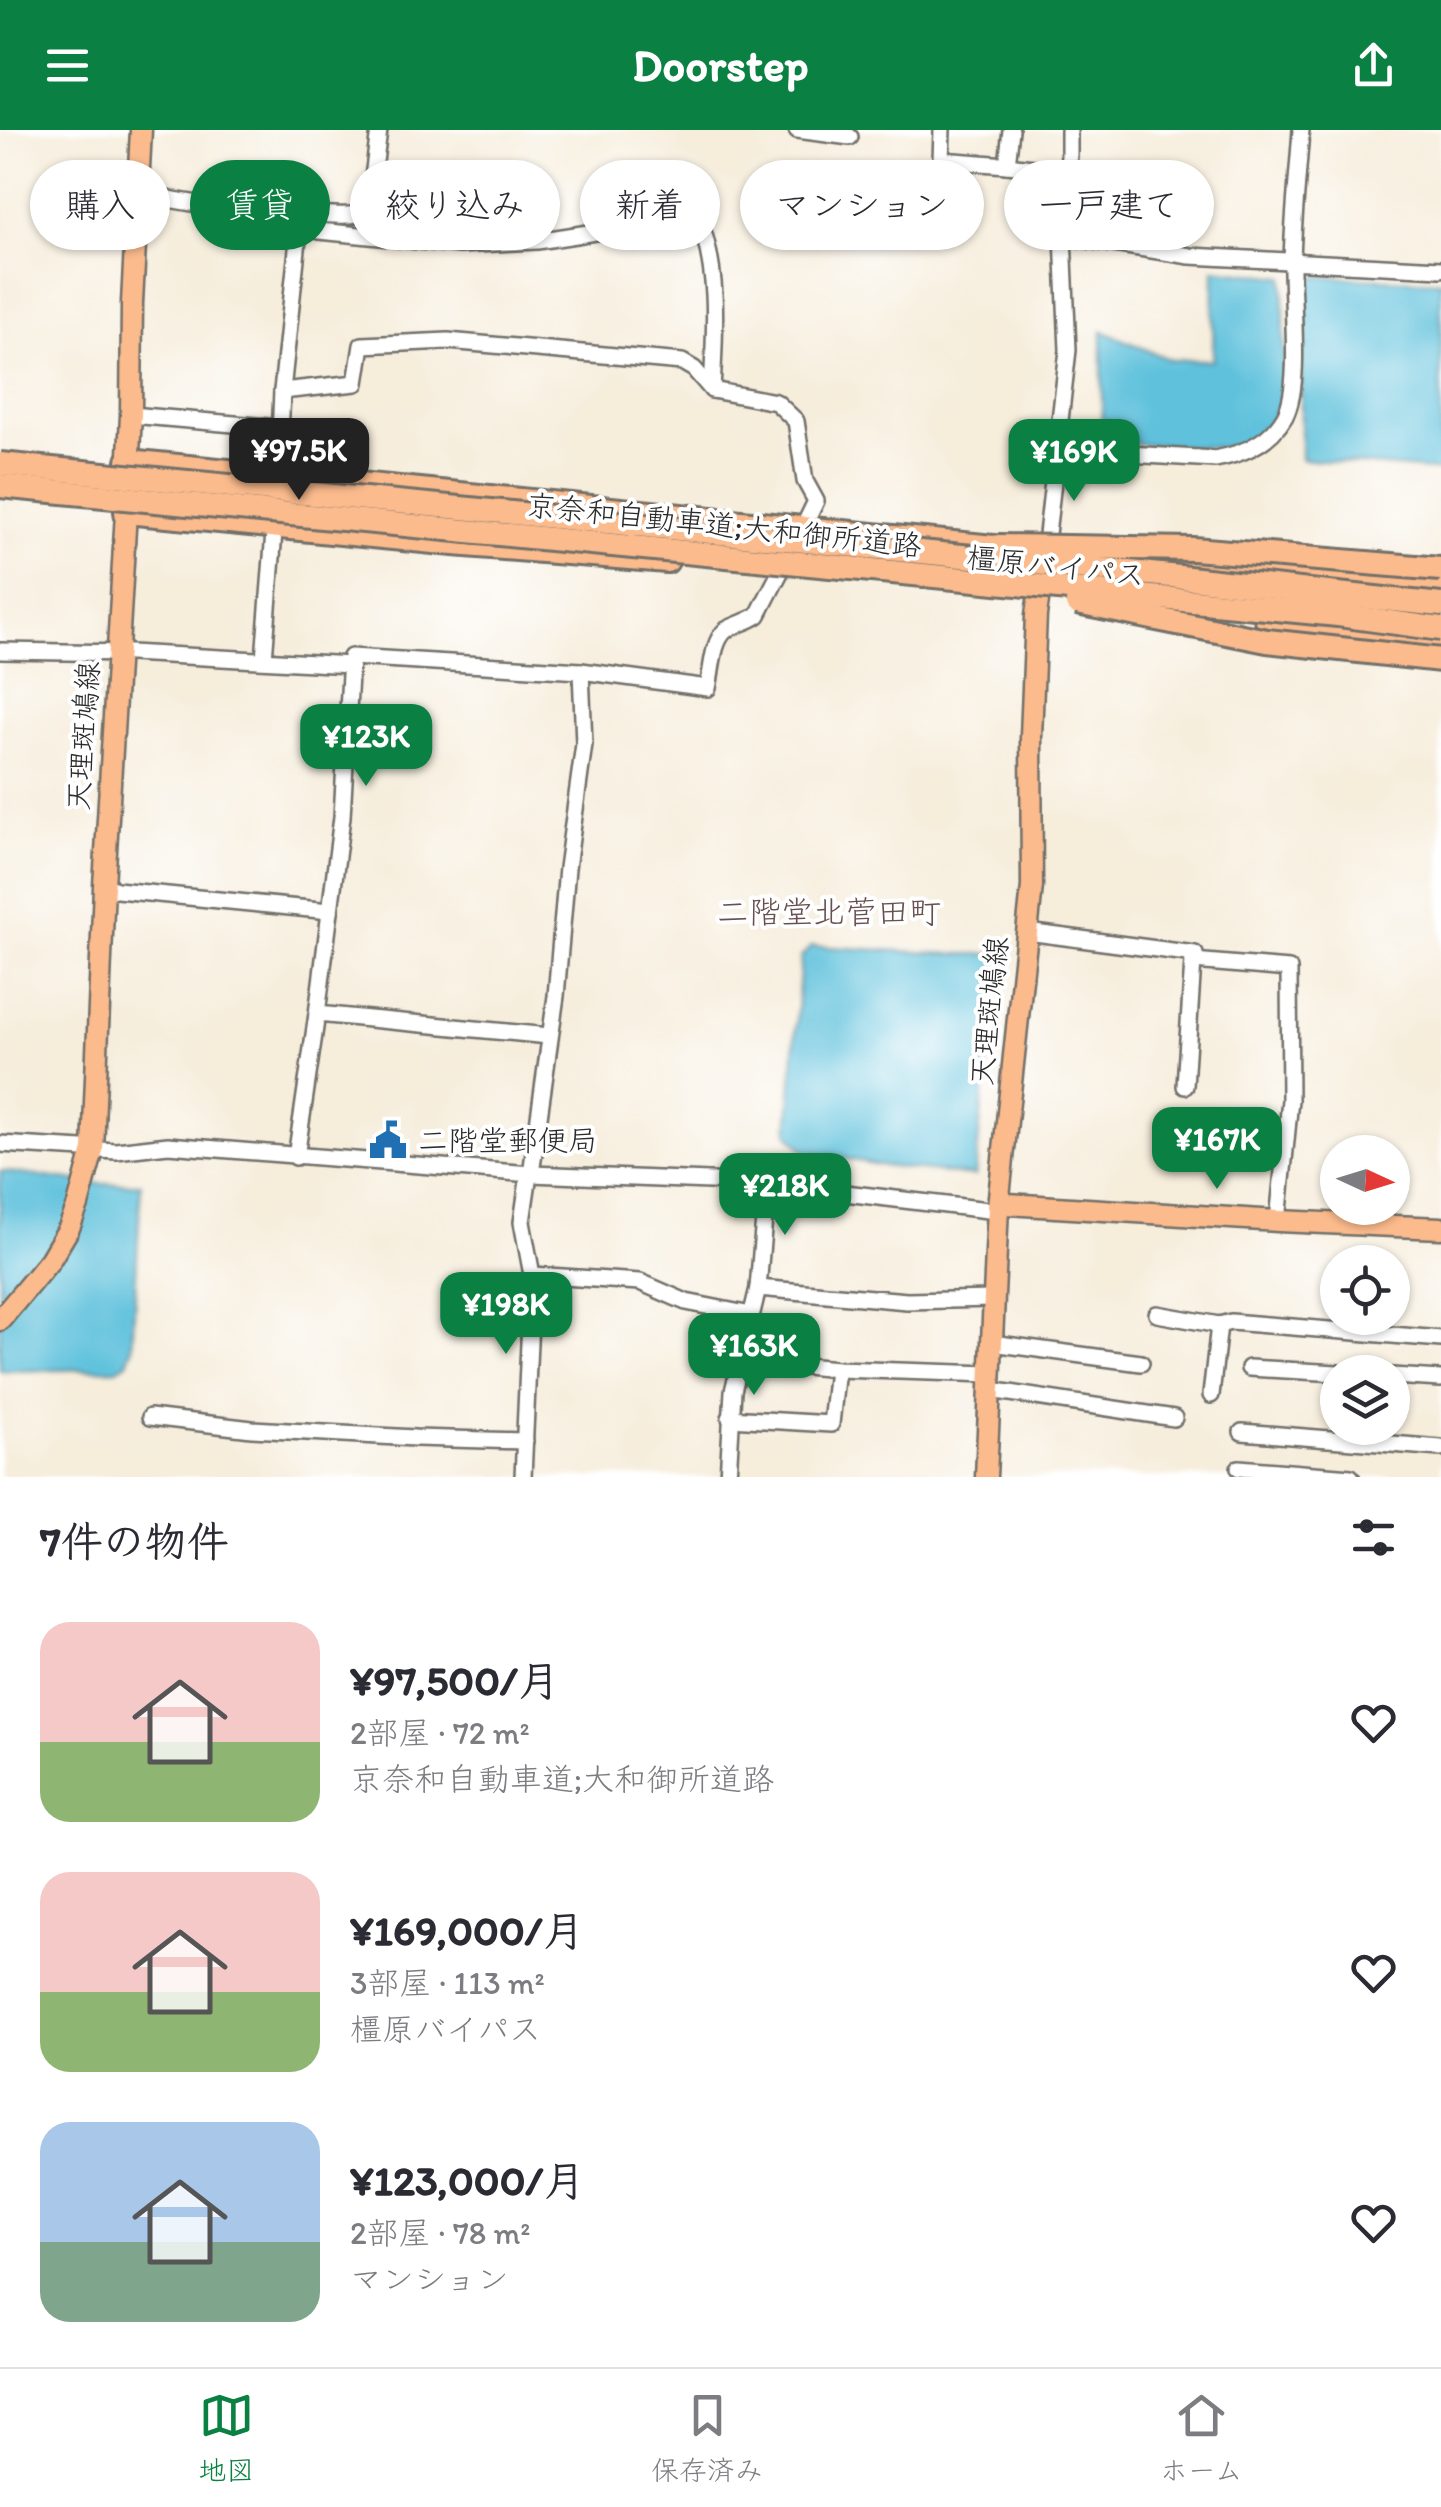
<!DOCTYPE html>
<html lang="ja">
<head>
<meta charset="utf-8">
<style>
  :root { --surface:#fff; --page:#f2f2f3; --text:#2b2b33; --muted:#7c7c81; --line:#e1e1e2; --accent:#0b8043 }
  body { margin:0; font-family:Itim,"Klee One",sans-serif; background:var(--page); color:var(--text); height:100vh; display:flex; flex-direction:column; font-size:38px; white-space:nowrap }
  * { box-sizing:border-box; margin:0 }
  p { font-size:32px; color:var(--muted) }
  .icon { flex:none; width:55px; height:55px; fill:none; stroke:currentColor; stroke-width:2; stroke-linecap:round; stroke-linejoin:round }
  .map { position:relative; height:1347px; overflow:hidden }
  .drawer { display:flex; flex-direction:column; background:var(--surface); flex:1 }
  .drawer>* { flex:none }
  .banner { position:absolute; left:30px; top:30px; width:1382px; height:90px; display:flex; gap:20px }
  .needle { width:65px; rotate:94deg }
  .controls { position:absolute; left:1320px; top:1005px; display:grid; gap:20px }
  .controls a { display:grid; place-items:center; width:90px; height:90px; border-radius:50%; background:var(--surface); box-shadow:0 2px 8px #0004; font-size:50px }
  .price { position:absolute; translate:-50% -85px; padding:0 22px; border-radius:20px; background:var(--accent); color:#fff; font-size:32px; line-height:65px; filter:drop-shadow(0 2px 5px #0008) }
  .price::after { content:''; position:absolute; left:50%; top:60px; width:30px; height:22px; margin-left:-15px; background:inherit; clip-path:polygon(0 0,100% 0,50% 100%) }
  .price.selected { background:#222; color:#fff }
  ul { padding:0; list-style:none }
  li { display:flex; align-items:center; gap:30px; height:250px; padding:0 40px }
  li span { display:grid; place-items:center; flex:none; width:280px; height:200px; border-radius:30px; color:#555 }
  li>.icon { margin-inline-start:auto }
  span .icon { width:120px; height:120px; fill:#fffc; stroke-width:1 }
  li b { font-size:42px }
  h2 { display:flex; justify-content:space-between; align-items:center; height:120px; padding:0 40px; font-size:42px }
  .chip { padding:0 35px; border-radius:45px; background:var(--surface); box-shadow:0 2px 8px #0004; font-size:35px; line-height:90px }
  .chip.selected { background:var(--accent); color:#fff }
  header { display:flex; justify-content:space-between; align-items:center; height:130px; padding:0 40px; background:var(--accent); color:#fff; font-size:45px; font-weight:700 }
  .dock { display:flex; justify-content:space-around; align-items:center; height:140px; border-top:2px solid var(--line); background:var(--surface); font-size:28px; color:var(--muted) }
  .dock a { display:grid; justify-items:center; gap:5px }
  .dock .selected { color:var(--accent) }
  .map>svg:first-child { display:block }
  .water { fill:#5ec1dc; stroke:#447684; stroke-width:2.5 }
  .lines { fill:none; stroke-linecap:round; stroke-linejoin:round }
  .minor-casing { stroke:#726f69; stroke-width:20 }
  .major-casing { stroke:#726f69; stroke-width:25 }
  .highway-casing { stroke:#726f69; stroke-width:28 }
  .minor { stroke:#fff; stroke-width:15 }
  .major { stroke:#fbbb8d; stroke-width:20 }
  .highway { stroke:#fbbb8d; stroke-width:22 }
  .highway-bridge-casing { stroke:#726f69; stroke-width:28; stroke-linecap:butt }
  .highway-bridge { stroke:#fbbb8d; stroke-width:22 }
  .labels { text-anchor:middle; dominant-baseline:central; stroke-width:8; stroke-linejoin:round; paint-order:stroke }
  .street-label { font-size:30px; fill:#2b2b2b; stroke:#fff }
  .poi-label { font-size:30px; fill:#2b2b2b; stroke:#fff; text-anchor:start }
  .neighbourhood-label { font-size:32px; fill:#67504f; stroke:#fff }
</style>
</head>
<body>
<header><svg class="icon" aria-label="menu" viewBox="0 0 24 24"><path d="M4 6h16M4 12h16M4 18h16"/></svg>Doorstep<svg class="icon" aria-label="share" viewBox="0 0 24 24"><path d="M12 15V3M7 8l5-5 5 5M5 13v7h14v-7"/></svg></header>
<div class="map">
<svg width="1441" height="1347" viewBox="0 0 1441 1347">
  <rect width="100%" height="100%" fill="#fff"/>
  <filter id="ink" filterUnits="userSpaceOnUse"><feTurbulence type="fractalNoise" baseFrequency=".01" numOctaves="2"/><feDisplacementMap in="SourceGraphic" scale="20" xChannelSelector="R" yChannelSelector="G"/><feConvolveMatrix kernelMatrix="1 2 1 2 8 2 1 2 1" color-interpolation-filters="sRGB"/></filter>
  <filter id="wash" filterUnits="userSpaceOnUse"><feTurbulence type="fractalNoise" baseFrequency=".0048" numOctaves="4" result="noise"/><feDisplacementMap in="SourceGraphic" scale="40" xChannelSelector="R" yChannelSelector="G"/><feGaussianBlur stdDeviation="2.25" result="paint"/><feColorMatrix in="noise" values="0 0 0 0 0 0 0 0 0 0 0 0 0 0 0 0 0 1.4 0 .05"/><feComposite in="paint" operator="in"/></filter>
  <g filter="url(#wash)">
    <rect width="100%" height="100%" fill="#f6eddb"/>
    <g class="water">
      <path d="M 1214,139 L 1284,147 L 1284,252 C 1283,285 1256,315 1222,318 L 1102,312 L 1102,201 L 1171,230 L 1213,230 Z"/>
      <path d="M 1301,146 L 1441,151 L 1441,341 L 1301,329 Z"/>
      <path d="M 812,816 L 953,824 L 997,824 L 975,1046 L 884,1036 L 804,1021 L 788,1003 L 801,827 Z"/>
      <path d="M 0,1041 L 100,1054 L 141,1054 L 132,1218 L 127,1233 L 117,1239 L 0,1241 Z"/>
    </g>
  </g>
  <g filter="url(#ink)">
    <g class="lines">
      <g class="minor-casing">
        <g id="minor">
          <path d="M 797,0 L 850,7"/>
          <path d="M 942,0 L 941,30 L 1007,35 L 1067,42"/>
          <path d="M 1007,35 L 1011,0"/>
          <path d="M 137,65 L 148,63 L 174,70 L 300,91 L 319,101 L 460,115 L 537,111 L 698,86 C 720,144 715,199 712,260"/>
          <path d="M 300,91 C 321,77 347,93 369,79 L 379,0"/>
          <path d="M 1063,106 L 1190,126 L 1441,139"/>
          <path d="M 282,261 L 356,253 L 362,215 L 448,211 L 682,232 L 694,239 L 712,260 L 776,272 L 796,291 L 805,351 L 816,371 L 801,402"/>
          <path d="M 131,285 L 280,298"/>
          <path d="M 1058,320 L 1215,329 C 1243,324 1270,313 1285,286 C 1302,254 1291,171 1292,132 C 1293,88 1298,44 1301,0"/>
          <path d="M 278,351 L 282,261 L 300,91"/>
          <path d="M 1045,422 L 1068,220 L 1063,106 L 1069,25 L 1069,0"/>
          <path d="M 0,521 L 130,523 L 351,535"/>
          <path d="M 264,529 L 275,389"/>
          <path d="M 104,756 L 117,760 L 330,781"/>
          <path d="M 1027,802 L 1195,824 L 1193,831 L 1289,839 L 1290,970 L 1278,1091"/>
          <path d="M 317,884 L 549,906"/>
          <path d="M 1185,956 L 1193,831"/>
          <path d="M 0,1014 L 116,1021 L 168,1015 L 531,1044 L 761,1053 L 988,1080 L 998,1076"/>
          <path d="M 296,1027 L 317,884 L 342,687 L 351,527 L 581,541 L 708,558 C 712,541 712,511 726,500 C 736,494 748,492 758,485 L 788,427"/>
          <path d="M 531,1044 L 556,866 L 567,738 L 584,614 L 581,541"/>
          <path d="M 532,1145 L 640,1152 L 686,1172 L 751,1185"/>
          <path d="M 758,1158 L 907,1171 L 993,1169"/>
          <path d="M 1157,1184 L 1219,1195 L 1231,1192 L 1441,1209"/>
          <path d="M 992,1213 L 1141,1233"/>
          <path d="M 740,1230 L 837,1239 L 991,1244"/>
          <path d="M 1249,1238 L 1338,1243"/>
          <path d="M 1392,1246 L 1441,1249"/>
          <path d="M 990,1260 L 1174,1288"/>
          <path d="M 1211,1265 L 1219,1195"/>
          <path d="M 150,1287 L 252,1299 L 415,1308 L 525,1311"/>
          <path d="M 730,1288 L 831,1294 L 837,1239"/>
          <path d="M 1242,1302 L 1441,1318"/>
          <path d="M 1239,1338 L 1351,1347"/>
          <path d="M 523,1347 L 532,1145 L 522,1092 L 529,1044"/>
          <path d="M 728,1347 L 733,1261 L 758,1158 L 767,1054"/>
        </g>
      </g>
      <g class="major-casing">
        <g id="major">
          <path d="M 998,1076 L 1008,1074 L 1278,1091 L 1441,1098"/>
          <path d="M 0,1190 L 50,1130 L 69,1098 L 78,1075 L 93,1020 L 104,756 L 126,382 L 131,285 L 132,173 L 141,0"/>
          <path d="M 986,1347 L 998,1076 L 1032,756 L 1031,606 L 1036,485 L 1042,443"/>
        </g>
      </g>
      <g class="highway-casing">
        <g id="highway">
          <path d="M 128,331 L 1014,419"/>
          <path d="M 126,382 L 454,414 L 667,431"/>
          <path d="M 1096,427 L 1441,460"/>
          <path d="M 1266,488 L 1441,512"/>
        </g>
      </g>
      <use href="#minor" class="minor"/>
      <use href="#major" class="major"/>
      <use href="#highway" class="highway"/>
      <g class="highway-bridge-casing">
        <g id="highway-bridge">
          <path d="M 0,334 L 1161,445 L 1441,475"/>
          <path d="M 0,356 L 1338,485 L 1441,499"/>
          <path d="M 998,416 L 1193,419 L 1441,439"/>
          <path d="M 1077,473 L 1267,511 L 1441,530"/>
        </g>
      </g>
      <use href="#highway-bridge" class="highway-bridge"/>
    </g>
  </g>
  <defs>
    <g id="civic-bare" transform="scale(3)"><path d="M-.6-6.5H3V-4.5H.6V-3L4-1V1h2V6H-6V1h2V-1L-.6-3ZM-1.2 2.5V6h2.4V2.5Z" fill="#1f6fb2" stroke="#fff" stroke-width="2.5" paint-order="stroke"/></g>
  </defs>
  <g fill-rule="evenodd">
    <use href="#civic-bare" x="388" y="1010"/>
  </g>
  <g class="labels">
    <g class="street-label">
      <text transform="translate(724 395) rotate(6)">京奈和自動車道;大和御所道路</text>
      <text transform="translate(1056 436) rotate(6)">橿原バイパス</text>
      <text transform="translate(83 606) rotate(-86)">天理斑鳩線</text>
      <text transform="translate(989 881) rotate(-84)">天理斑鳩線</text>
    </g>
    <g class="poi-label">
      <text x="418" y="1010">二階堂郵便局</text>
    </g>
    <g class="neighbourhood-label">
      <text x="829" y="782">二階堂北菅田町</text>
    </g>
  </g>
</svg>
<div class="controls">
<a><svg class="needle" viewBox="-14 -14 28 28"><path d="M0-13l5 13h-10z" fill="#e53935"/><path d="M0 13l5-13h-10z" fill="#7c7c81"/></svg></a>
<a><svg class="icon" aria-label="locate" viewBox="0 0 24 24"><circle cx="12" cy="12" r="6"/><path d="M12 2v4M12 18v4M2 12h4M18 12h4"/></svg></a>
<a><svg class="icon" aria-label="layers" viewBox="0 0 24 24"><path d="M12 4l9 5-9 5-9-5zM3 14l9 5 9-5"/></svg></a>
</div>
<b class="price selected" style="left:299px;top:373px">¥97.5K</b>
<b class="price" style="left:1074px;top:374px">¥169K</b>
<b class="price" style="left:366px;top:659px">¥123K</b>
<b class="price" style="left:1217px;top:1062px">¥167K</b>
<b class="price" style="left:785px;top:1108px">¥218K</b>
<b class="price" style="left:506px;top:1227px">¥198K</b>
<b class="price" style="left:754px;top:1268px">¥163K</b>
<div class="banner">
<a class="chip">購入</a>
<a class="chip selected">賃貸</a>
<a class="chip">絞り込み</a>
<a class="chip">新着</a>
<a class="chip">マンション</a>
<a class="chip">一戸建て</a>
</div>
</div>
<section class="drawer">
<h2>7件の物件<svg class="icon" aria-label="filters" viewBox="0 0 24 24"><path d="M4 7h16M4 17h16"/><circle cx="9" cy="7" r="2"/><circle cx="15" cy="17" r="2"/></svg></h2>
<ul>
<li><span style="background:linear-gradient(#f6c9c9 60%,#8fb573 0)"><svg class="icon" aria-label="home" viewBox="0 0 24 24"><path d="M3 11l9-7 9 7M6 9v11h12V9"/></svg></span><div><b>¥97,500/月</b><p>2部屋 · 72 m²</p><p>京奈和自動車道;大和御所道路</p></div><svg class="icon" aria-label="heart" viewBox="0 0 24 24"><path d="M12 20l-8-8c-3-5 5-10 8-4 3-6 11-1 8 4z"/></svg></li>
<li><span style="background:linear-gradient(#f6c9c9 60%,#8fb573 0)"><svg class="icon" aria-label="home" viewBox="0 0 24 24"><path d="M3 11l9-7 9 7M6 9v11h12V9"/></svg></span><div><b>¥169,000/月</b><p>3部屋 · 113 m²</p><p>橿原バイパス</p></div><svg class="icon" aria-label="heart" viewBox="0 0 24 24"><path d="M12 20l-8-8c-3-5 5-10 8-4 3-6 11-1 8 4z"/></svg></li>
<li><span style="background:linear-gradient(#a9c7e8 60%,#7fa58c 0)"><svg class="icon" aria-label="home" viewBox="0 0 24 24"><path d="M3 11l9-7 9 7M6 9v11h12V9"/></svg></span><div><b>¥123,000/月</b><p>2部屋 · 78 m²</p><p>マンション</p></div><svg class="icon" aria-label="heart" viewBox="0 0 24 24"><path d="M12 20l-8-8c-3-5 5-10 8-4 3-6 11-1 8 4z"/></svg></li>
</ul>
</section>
<nav class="dock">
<a class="selected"><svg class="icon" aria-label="map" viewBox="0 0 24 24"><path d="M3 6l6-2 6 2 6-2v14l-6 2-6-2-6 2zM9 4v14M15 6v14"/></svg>地図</a>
<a><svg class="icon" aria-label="saved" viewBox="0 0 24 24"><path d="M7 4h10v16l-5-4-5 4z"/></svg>保存済み</a>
<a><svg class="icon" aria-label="home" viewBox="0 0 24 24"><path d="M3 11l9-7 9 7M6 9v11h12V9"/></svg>ホーム</a>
</nav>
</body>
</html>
